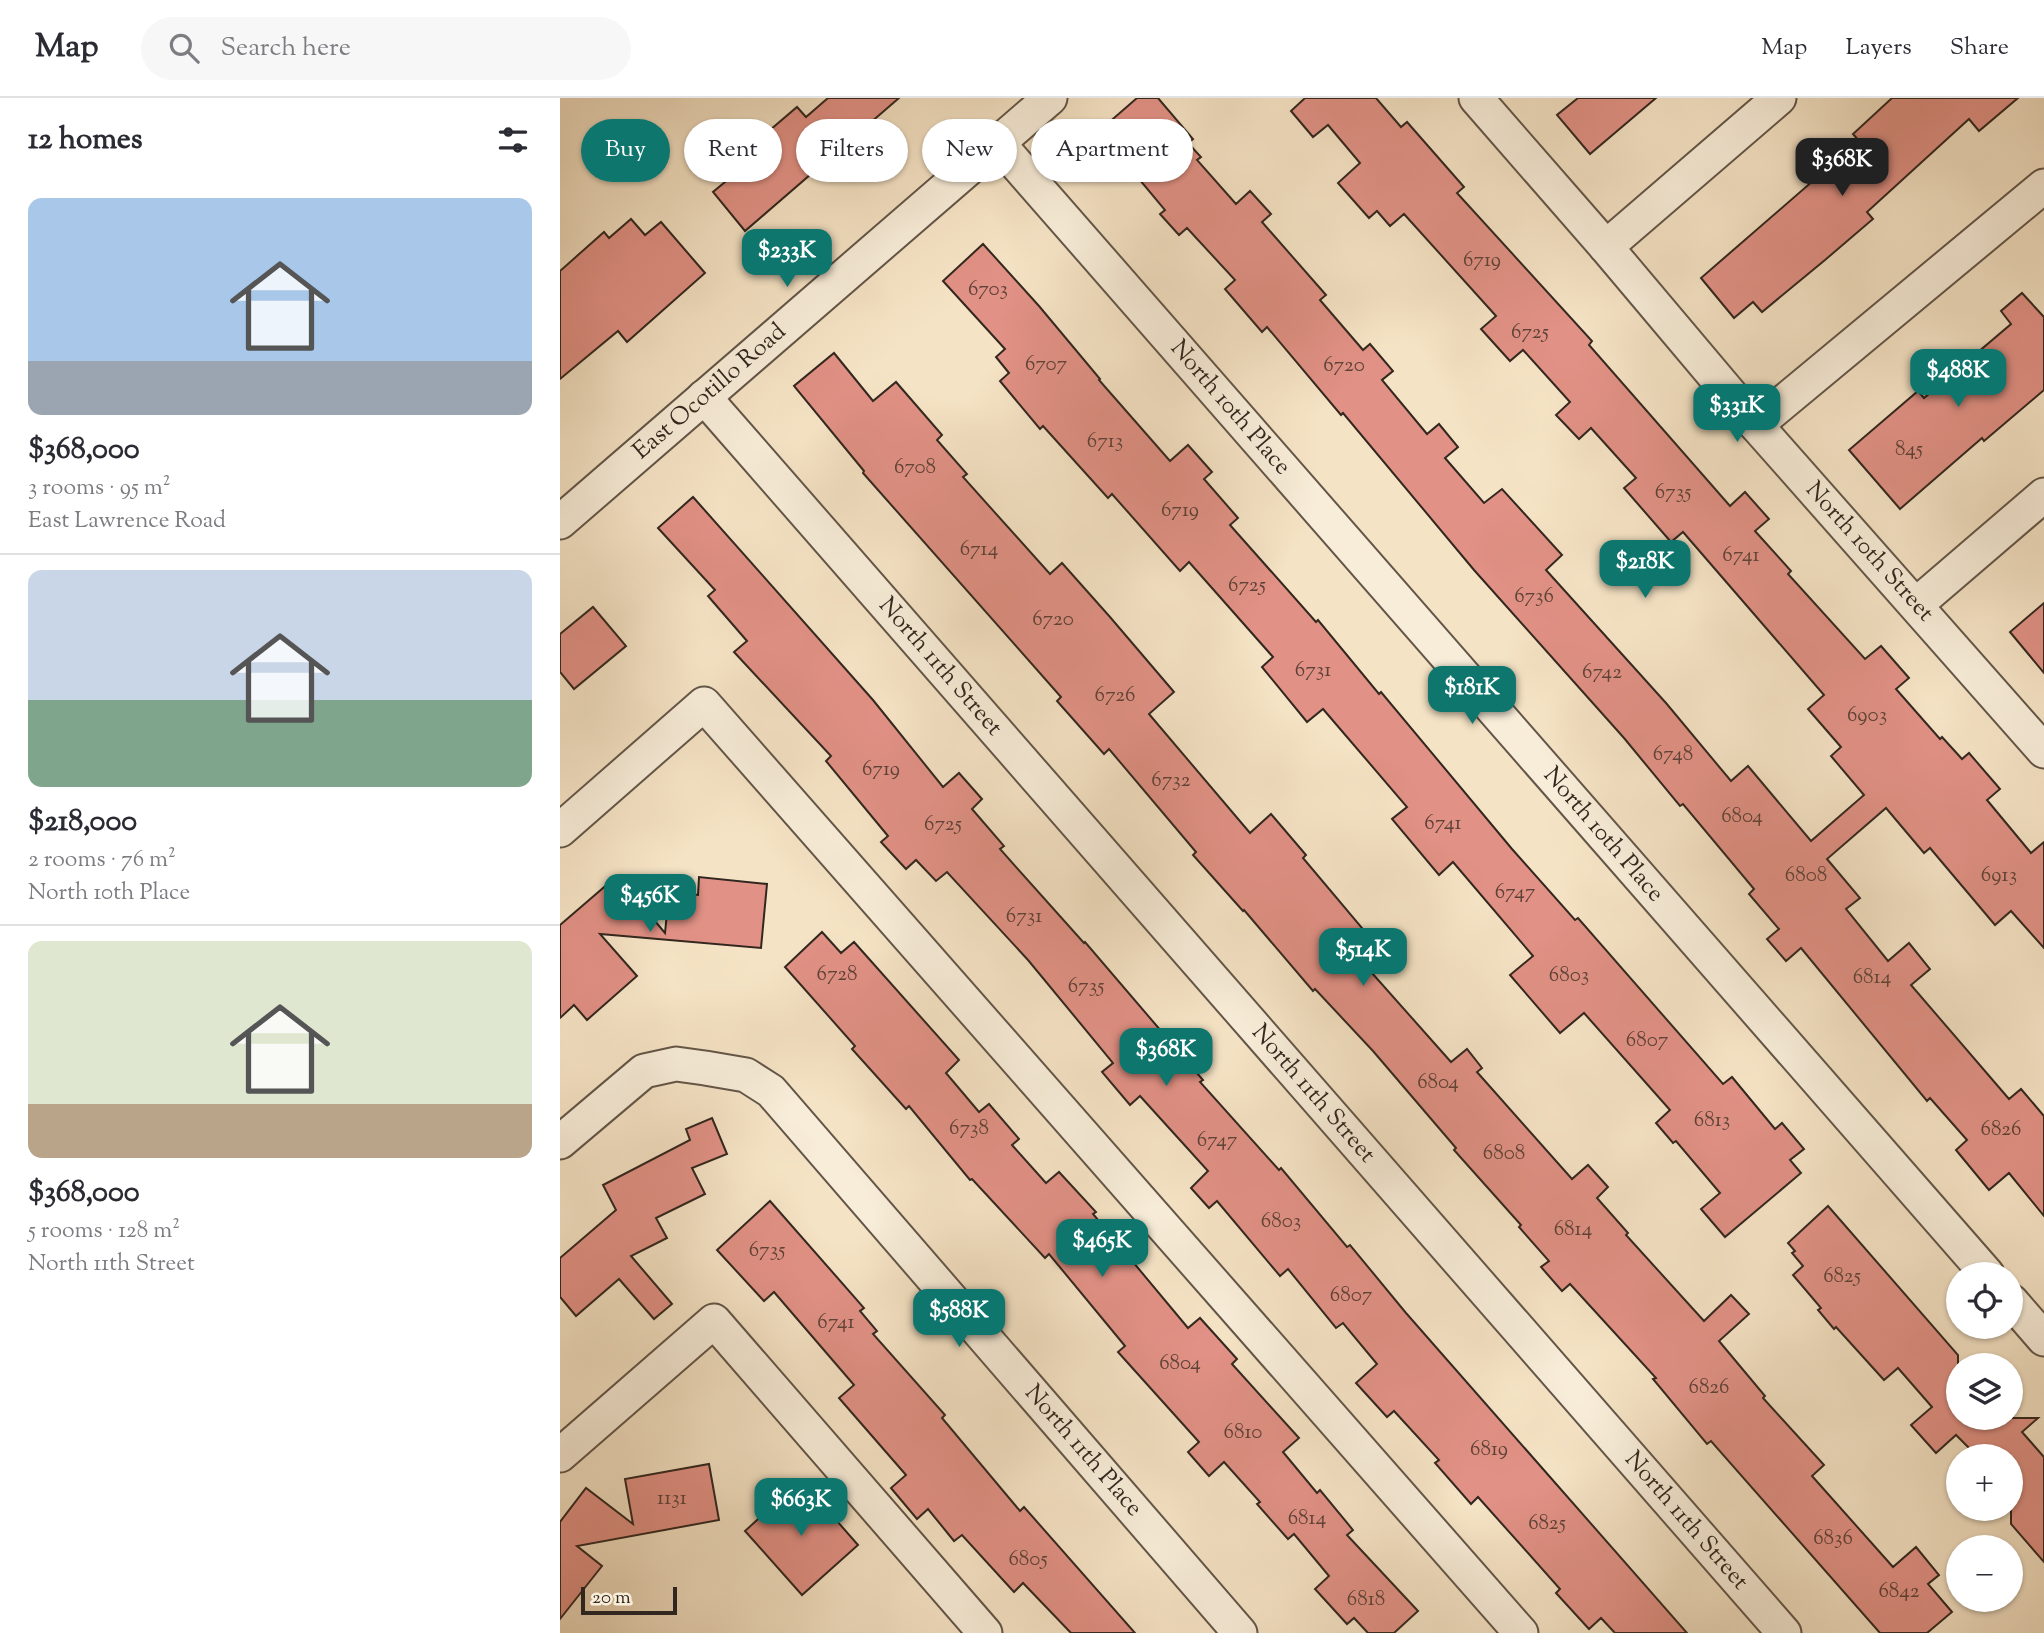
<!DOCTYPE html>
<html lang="en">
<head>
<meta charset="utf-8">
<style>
  :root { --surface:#fff; --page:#f7f7f7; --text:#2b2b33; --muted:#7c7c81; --line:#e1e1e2; --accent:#0f766e }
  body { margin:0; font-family:"Sorts Mill Goudy",serif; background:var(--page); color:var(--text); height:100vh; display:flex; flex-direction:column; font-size:26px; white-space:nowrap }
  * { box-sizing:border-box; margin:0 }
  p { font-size:23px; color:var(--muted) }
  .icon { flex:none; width:38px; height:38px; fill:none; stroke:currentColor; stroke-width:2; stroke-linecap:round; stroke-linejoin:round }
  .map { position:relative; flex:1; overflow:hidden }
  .drawer { display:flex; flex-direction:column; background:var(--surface); width:560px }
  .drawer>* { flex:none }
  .banner { position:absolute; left:21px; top:21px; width:665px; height:63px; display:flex; gap:14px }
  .tools { position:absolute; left:1386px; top:1164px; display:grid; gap:14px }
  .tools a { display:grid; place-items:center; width:77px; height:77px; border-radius:50%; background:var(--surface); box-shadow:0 2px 5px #0004; font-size:35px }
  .scale { position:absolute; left:21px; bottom:18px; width:96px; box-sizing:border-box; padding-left:7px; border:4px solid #32271f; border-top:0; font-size:19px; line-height:24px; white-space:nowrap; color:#32271f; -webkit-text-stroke:5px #f8edd9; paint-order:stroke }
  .price { position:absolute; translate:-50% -60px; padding:0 16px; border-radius:14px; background:var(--accent); color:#fff; font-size:23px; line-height:46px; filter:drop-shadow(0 2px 4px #0008) }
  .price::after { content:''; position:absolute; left:50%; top:42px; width:21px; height:16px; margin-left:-10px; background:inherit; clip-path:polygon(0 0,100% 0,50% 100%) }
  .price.current { background:#222; color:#fff }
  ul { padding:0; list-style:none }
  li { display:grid; align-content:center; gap:14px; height:371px; padding:0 28px }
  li+li { border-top:2px solid var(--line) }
  li span { display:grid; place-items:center; height:217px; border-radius:14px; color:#555 }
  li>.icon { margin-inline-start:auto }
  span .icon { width:126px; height:126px; fill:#fffc; stroke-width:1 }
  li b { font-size:30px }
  h2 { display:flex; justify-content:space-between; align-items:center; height:84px; padding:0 28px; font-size:30px }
  .pill { padding:0 24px; border-radius:32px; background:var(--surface); box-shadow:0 2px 5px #0004; font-size:24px; line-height:63px }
  .pill.current { background:var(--accent); color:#fff }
  header { display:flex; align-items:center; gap:42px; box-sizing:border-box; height:98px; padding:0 35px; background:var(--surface); border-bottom:2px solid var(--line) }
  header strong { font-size:33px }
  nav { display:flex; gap:38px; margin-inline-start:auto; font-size:24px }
  .search { width:490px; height:63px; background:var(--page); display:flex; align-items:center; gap:18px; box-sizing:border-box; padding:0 24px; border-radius:38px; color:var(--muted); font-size:26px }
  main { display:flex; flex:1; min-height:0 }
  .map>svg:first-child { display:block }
  .building { fill:#e19185; stroke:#32271f; stroke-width:2 }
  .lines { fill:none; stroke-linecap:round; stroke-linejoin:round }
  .minor-casing { stroke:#635648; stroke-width:37 }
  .minor { stroke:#f8edd9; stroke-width:33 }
  .labels { text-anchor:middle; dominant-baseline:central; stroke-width:6; stroke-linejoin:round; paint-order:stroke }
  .number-label { font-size:21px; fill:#5e4238 }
  .street-label { font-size:24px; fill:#32271f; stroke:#f8edd9 }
</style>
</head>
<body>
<header>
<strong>Map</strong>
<div class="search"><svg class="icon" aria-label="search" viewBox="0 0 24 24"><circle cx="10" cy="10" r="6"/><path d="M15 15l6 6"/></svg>Search here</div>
<nav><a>Map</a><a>Layers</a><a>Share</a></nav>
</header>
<main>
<section class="drawer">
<h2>12 homes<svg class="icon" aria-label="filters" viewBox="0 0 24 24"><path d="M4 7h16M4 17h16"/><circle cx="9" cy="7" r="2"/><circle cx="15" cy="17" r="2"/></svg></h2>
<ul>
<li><span style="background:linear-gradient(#a9c7e8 75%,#9aa5b1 0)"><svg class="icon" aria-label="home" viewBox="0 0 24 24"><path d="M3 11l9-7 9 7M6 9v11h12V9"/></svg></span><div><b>$368,000</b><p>3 rooms · 95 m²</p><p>East Lawrence Road</p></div></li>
<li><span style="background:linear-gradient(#c9d6e8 60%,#7fa58c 0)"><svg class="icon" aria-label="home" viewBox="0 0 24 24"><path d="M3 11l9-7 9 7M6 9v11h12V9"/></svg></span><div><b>$218,000</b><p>2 rooms · 76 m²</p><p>North 10th Place</p></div></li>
<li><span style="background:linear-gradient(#dfe7d0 75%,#b9a48a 0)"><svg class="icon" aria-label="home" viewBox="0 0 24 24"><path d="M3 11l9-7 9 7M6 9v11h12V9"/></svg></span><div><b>$368,000</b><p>5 rooms · 128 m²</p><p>North 11th Street</p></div></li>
</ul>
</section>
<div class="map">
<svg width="1484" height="1535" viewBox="0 0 1484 1535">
  <rect width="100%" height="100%" fill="#f5e3c5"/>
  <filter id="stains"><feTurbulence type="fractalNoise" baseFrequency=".00286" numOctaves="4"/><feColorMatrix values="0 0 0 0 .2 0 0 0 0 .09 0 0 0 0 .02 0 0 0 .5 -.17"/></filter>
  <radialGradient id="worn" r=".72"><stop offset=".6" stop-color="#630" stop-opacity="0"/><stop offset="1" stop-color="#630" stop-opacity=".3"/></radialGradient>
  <g class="building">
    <path d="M 268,0 L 339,0 L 185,133 L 153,94 L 182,70 L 175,62 L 237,9 L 246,19 Z"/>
    <path d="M 577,0 L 598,0 L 633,41 L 628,45 L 641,59 L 637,62 L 676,106 L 690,93 L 711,116 L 702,124 L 766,197 L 760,202 L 803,252 L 810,246 L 833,273 L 822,282 L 867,336 L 879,326 L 898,349 L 885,360 L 924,405 L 942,391 L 1002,457 L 986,472 L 1106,605 L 1171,683 L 1188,668 L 1251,743 L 1304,697 L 1271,658 L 1281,649 L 1248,611 L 1264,597 L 1123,434 L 1111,444 L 1064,390 L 1076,380 L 1031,330 L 1019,341 L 996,317 L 1010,304 L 963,252 L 950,263 L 921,231 L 936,218 L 844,116 L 830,128 L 817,113 L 809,120 L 778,85 L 800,65 L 768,27 L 753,39 L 731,13 L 745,0 L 816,0 L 841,29 L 847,24 L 904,89 L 897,95 L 1032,243 L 1029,247 L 1170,408 L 1185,394 L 1209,421 L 1195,433 L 1231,473 L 1228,476 L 1305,561 L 1321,548 L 1349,580 L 1336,591 L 1380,641 L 1382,639 L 1402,661 L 1409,655 L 1440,691 L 1427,702 L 1471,755 L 1484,744 L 1484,850 L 1451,813 L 1435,827 L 1370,750 L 1364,755 L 1326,710 L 1267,761 L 1300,800 L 1286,811 L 1328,863 L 1349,845 L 1370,871 L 1351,887 L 1449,1001 L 1461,991 L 1484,1018 L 1484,1118 L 1449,1075 L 1429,1092 L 1396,1052 L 1407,1042 L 1370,1000 L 1367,1003 L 1241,850 L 1226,863 L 1207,841 L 1219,831 L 1189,796 L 1194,791 L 1123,706 L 1120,708 L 1064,640 L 914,472 L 783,315 L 781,317 L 707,229 L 702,234 L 665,191 L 675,182 L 627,130 L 619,137 L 600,116 L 605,112 L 539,33 Z"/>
    <path d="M 1018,0 L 1096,0 L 1030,56 L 997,17 Z"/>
    <path d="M 1332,0 L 1458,0 L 1419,33 L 1409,21 L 1307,114 L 1313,121 L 1265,162 L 1202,214 L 1193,204 L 1174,220 L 1141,180 L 1299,43 L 1293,36 Z"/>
    <path d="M 71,121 L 85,137 L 101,124 L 145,175 L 67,244 L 58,233 L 0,281 L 0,173 L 44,134 L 49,140 Z"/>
    <path d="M 423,146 L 479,208 L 540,281 L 539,282 L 610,363 L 628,347 L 652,374 L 644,381 L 678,420 L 670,427 L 756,524 L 758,522 L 819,596 L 821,594 L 952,751 L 1015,822 L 1018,820 L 1163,986 L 1172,979 L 1215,1031 L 1222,1025 L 1244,1051 L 1230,1062 L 1241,1075 L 1165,1139 L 1141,1111 L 1160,1095 L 1116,1043 L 1113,1045 L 1096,1025 L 1110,1012 L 1024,915 L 1000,935 L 950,877 L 973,858 L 893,764 L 879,777 L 832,721 L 847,709 L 763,611 L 747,624 L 702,569 L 713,559 L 629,464 L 620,473 L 552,396 L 548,400 L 483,328 L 480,331 L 440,283 L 449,275 L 436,259 L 445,251 L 383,183 Z"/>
    <path d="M 1462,195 L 1484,219 L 1484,292 L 1424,343 L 1422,340 L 1340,411 L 1289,352 L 1358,293 L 1364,300 L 1451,226 L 1441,213 Z"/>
    <path d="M 274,255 L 313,303 L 336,284 L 382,337 L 377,342 L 407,376 L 403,379 L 490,476 L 502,465 L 550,519 L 614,594 L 589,616 L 690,735 L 711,716 L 746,757 L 743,760 L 813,843 L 796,857 L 891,964 L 907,951 L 922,970 L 917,974 L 1012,1081 L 1028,1067 L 1048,1089 L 1037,1100 L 1068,1135 L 1066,1137 L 1144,1223 L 1171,1197 L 1189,1216 L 1159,1243 L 1205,1298 L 1203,1300 L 1264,1367 L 1252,1378 L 1333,1469 L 1356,1449 L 1379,1477 L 1368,1486 L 1392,1514 L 1367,1535 L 1320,1535 L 1151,1343 L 1147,1346 L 1093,1281 L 1096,1280 L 1010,1186 L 1002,1193 L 981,1169 L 989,1163 L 959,1129 L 961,1127 L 894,1052 L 896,1050 L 813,953 L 755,891 L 753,893 L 684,812 L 683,813 L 633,757 L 636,754 L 549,651 L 544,656 L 497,603 L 501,599 L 303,375 L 304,373 L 234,288 Z"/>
    <path d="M 133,399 L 313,602 L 383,689 L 399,675 L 422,701 L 412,711 L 444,748 L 440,751 L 524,845 L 525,844 L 643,982 L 640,984 L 719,1072 L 721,1070 L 787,1149 L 790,1147 L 846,1215 L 1127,1535 L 1055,1535 L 1041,1520 L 1029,1531 L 996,1495 L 1000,1491 L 918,1399 L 911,1406 L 875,1365 L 879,1362 L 834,1313 L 827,1319 L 796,1285 L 817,1266 L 783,1225 L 776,1230 L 728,1171 L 720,1178 L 657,1103 L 649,1110 L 631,1090 L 648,1073 L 580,998 L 570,1007 L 542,974 L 553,965 L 468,862 L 387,774 L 376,783 L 356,762 L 346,771 L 321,744 L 328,738 L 266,663 L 271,658 L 174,554 L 187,543 L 148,498 L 155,492 L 98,430 Z"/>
    <path d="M 1484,505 L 1484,575 L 1450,534 Z"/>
    <path d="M 33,509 L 66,548 L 14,591 L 0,574 L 0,536 Z"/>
    <path d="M 57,778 L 105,835 L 109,794 L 138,797 L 139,779 L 207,786 L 201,850 L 40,836 L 77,878 L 27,922 L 14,907 L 0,920 L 0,827 Z"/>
    <path d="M 262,834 L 281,855 L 294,844 L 399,962 L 386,975 L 419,1014 L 429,1006 L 459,1041 L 452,1047 L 486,1085 L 499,1074 L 536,1114 L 533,1116 L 628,1230 L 640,1220 L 677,1261 L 672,1266 L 739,1340 L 723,1354 L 757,1395 L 760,1392 L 793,1432 L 787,1437 L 858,1513 L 834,1535 L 808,1535 L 794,1520 L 787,1526 L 755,1491 L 769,1478 L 734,1436 L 728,1441 L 697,1406 L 700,1404 L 664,1364 L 649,1378 L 628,1354 L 639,1344 L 558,1254 L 565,1248 L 489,1156 L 485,1160 L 412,1081 L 410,1082 L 349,1008 L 346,1011 L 292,951 L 295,948 L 225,869 Z"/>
    <path d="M 152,1020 L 167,1056 L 132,1070 L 145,1096 L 96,1120 L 107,1140 L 71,1158 L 112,1206 L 94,1221 L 59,1181 L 16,1218 L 0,1199 L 0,1160 L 56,1112 L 43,1087 L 130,1042 L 126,1031 Z"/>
    <path d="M 210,1103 L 304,1210 L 300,1213 L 317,1233 L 313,1236 L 385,1317 L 382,1320 L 460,1413 L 464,1409 L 575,1535 L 511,1535 L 463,1485 L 454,1494 L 402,1437 L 394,1443 L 368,1411 L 357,1421 L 331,1390 L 346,1377 L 279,1300 L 294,1287 L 214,1194 L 204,1203 L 157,1152 Z"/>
    <path d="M 1268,1108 L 1398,1257 L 1398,1320 L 1478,1320 L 1462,1334 L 1484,1359 L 1484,1464 L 1451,1426 L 1451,1358 L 1417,1358 L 1396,1337 L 1376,1355 L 1351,1327 L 1372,1309 L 1338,1270 L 1324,1282 L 1276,1229 L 1274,1231 L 1258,1212 L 1261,1210 L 1233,1177 L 1243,1168 L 1232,1155 L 1235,1153 L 1228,1145 Z"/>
    <path d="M 149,1366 L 159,1422 L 17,1448 L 42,1468 L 0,1521 L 0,1424 L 26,1390 L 73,1426 L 65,1381 Z"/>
    <path d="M 241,1382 L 298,1447 L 242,1497 L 185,1433 Z"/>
  </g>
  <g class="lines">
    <g class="minor-casing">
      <g id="minor">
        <path d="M 916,0 L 1046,149 L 1196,327 L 1484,653"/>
        <path d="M 438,45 L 1427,1176"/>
        <path d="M 1046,149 L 1219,0"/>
        <path d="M 144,299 L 1224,1535"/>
        <path d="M 1196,327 L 1484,88"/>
        <path d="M 0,424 L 490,0"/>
        <path d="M 1357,506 L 1484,397"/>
        <path d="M 0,732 L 144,606 L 961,1535"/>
        <path d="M 0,1044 L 84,973 L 116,966 L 145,970 L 186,977 L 211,993 L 680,1535"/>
        <path d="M 1451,1203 L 1484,1241"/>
        <path d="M 0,1357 L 154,1223 L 425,1535"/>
      </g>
    </g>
    <use href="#minor" class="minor"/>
  </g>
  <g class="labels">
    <g class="number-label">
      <text x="922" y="163">6719</text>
      <text x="428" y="192">6703</text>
      <text x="970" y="235">6725</text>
      <text x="486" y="267">6707</text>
      <text x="784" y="268">6720</text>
      <text x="545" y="344">6713</text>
      <text x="1349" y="352">845</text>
      <text x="355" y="370">6708</text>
      <text x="1113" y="395">6735</text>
      <text x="620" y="413">6719</text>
      <text x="419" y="452">6714</text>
      <text x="1181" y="458">6741</text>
      <text x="687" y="488">6725</text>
      <text x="974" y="499">6736</text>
      <text x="493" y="522">6720</text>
      <text x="753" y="573">6731</text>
      <text x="1042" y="575">6742</text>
      <text x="555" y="598">6726</text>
      <text x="1307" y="618">6903</text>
      <text x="1113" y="657">6748</text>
      <text x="321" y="672">6719</text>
      <text x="611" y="683">6732</text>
      <text x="1182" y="719">6804</text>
      <text x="883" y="726">6741</text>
      <text x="383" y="727">6725</text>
      <text x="1246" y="778">6808</text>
      <text x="1439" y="778">6913</text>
      <text x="955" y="795">6747</text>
      <text x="464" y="819">6731</text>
      <text x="277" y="877">6728</text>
      <text x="1009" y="878">6803</text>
      <text x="1312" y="880">6814</text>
      <text x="526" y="889">6735</text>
      <text x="1087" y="943">6807</text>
      <text x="878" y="985">6804</text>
      <text x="1152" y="1023">6813</text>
      <text x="409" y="1031">6738</text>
      <text x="1441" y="1032">6826</text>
      <text x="657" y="1043">6747</text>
      <text x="944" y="1056">6808</text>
      <text x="721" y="1124">6803</text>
      <text x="1013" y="1132">6814</text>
      <text x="207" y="1153">6735</text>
      <text x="1282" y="1179">6825</text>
      <text x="791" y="1198">6807</text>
      <text x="276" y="1225">6741</text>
      <text x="620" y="1266">6804</text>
      <text x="1149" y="1290">6826</text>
      <text x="683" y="1335">6810</text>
      <text x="929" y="1352">6819</text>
      <text x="112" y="1401">1131</text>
      <text x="747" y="1421">6814</text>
      <text x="987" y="1426">6825</text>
      <text x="1273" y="1441">6836</text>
      <text x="468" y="1462">6805</text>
      <text x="1339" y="1494">6842</text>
      <text x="806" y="1502">6818</text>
    </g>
    <g class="street-label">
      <text transform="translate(150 294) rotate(-41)">East Ocotillo Road</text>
      <text transform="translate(670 310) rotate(49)">North 10th Place</text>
      <text transform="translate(1309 454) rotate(48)">North 10th Street</text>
      <text transform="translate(380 569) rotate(49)">North 11th Street</text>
      <text transform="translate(1043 737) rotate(49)">North 10th Place</text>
      <text transform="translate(753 996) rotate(49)">North 11th Street</text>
      <text transform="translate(523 1353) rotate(49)">North 11th Place</text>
      <text transform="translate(1126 1423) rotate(49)">North 11th Street</text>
    </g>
  </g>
  <rect width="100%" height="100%" filter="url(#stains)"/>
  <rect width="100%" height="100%" fill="url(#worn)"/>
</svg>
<div class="tools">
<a><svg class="icon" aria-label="locate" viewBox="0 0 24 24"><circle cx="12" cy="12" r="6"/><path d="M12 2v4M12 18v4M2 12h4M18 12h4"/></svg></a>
<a><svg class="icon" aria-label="layers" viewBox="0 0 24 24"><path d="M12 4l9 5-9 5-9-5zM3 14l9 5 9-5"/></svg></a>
<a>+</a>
<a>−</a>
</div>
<div class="scale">20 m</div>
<b class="price current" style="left:1282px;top:100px">$368K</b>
<b class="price" style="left:227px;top:191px">$233K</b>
<b class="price" style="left:1398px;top:311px">$488K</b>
<b class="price" style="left:1177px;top:346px">$331K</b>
<b class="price" style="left:1085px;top:502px">$218K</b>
<b class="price" style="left:912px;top:628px">$181K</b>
<b class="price" style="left:90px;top:836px">$456K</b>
<b class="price" style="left:803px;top:890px">$514K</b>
<b class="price" style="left:606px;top:990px">$368K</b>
<b class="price" style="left:542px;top:1181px">$465K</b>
<b class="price" style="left:399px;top:1251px">$588K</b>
<b class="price" style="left:241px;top:1440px">$663K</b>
<div class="banner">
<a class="pill current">Buy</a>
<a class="pill">Rent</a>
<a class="pill">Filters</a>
<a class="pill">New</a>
<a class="pill">Apartment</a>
</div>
</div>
</main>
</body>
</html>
